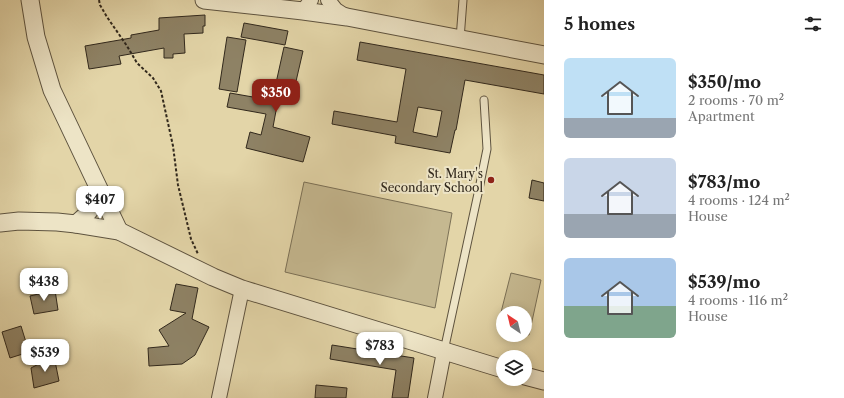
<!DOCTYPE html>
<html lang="en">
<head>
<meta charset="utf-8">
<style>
  :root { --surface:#fff; --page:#f6f6f6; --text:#222; --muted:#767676; --accent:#8f2418 }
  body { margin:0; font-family:"Libre Caslon Text",serif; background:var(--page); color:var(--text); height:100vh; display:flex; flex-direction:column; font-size:15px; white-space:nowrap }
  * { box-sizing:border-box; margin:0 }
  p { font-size:13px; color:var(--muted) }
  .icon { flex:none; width:22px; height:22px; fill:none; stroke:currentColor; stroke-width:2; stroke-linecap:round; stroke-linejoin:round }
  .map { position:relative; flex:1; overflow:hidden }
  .drawer { display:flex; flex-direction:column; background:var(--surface); width:300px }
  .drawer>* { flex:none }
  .needle { width:26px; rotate:325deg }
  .fabs { position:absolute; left:496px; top:306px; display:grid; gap:8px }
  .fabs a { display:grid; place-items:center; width:36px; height:36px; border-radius:50%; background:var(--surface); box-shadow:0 2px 10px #0003; font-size:20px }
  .price { position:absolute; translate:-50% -34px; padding:0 9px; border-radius:8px; background:#fff; color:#222; font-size:13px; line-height:26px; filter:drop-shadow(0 1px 2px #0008) }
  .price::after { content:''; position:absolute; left:50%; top:24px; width:12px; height:9px; margin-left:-6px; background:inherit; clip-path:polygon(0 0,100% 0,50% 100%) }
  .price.selected { background:var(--accent); color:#fff }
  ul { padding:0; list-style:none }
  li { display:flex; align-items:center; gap:12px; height:100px; padding:0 20px }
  li span { display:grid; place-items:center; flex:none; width:112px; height:80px; border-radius:6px; color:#555 }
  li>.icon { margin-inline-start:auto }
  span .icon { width:48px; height:48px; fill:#fffc; stroke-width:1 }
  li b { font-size:17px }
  h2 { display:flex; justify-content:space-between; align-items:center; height:48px; padding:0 20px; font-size:17px }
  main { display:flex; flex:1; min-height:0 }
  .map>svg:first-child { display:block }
  .green { fill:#c5b890; stroke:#7b7056 }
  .building { fill:#8e8265; stroke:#31281c; fill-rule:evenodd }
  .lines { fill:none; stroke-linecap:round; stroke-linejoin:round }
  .service-casing { stroke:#5e533f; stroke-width:9 }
  .minor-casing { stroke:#5e533f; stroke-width:16 }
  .tertiary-casing { stroke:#5e533f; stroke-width:19 }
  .path { stroke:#31281c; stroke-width:2; stroke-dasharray:3 2; stroke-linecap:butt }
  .service { stroke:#ede4c6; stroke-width:7 }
  .minor { stroke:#ede4c6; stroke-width:14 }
  .tertiary { stroke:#ede4c6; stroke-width:17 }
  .poi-dot { fill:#8f2418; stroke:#ede4c6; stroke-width:1.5 }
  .labels { text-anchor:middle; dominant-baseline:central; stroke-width:4; stroke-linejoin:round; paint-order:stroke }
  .poi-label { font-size:12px; fill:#31281c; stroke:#ede4c6; text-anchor:end }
</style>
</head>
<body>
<main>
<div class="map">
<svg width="544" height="398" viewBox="0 0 544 398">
  <rect width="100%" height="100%" fill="#e3d5a8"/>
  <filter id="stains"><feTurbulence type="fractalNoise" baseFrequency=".005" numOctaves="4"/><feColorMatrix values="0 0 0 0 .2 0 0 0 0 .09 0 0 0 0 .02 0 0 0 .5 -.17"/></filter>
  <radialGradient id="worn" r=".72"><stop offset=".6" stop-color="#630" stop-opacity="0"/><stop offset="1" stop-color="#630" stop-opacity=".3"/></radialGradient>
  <g class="green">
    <path d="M 304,182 L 452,213 L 435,308 L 285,272 Z"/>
    <path d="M 511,273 L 541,280 L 529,335 L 525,334 L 525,313 L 503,313 L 503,329 L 497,328 Z"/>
  </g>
  <g class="building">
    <path d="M 205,15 L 205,26 L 203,26 L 203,33 L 184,34 L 185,53 L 173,54 L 173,58 L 164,58 L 164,48 L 119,56 L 121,64 L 89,69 L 85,46 L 131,38 L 131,35 L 159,30 L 159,18 Z"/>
    <path d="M 244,23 L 288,31 L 285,45 L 241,37 Z"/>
    <path d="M 227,37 L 246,40 L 237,92 L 219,89 Z"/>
    <path d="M 360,42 L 544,75 L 544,94 L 465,80 L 456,130 L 455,130 L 450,153 L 395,143 L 396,136 L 332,124 L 334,111 L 397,122 L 406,69 L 357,60 ZM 418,107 L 442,111 L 437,137 L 413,132 Z"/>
    <path d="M 284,47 L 303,51 L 291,103 L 278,100 L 273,127 L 310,137 L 303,162 L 246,148 L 250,132 L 261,135 L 266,114 L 227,107 L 230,93 L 270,100 L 272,92 L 274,92 Z"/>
    <path d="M 532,180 L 544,183 L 544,201 L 529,198 Z"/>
    <path d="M 176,284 L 198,288 L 192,319 L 209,327 L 195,355 L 182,364 L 149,366 L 148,348 L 169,346 L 159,330 L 186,313 L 170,310 Z"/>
    <path d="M 55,290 L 58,310 L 34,314 L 30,296 Z"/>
    <path d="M 21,326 L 29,352 L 10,358 L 2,332 Z"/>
    <path d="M 332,345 L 414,358 L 408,398 L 392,398 L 396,370 L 330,359 Z"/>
    <path d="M 54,356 L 59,381 L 34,388 L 31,368 Z"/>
    <path d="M 316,385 L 347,388 L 346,398 L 315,398 Z"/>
  </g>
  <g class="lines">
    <g class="service-casing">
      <g id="service">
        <path d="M 460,39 L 463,0"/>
        <path d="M 444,351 L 479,189 L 487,149 L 484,100"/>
      </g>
    </g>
    <g class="minor-casing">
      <g id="minor">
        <path d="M 328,0 L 336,10 L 347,17"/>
        <path d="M 303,11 L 311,0"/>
        <path d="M 219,398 L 242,289"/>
        <path d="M 435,398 L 444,352"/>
      </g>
    </g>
    <g class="tertiary-casing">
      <g id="tertiary">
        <path d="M 30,0 L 36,37 L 52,90 L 119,231"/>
        <path d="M 204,0 L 303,11 L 347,17 L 544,55"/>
        <path d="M 0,223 L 19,221 L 57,222 L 76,224 L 119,231 L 213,277 L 242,289 L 503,369"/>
        <path d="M 76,224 L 85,216 L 102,195"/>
        <path d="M 525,376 L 544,381"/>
      </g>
    </g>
    <path class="path" d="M 99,0 L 100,5 L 107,17 L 127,46 L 137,63 L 153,78 L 161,91 L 173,146 L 178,185 L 191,239 L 198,254"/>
    <use href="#service" class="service"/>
    <use href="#minor" class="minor"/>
    <use href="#tertiary" class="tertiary"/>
  </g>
  <circle class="poi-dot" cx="491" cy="180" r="4"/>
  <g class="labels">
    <g class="poi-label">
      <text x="483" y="173">St. Mary's<tspan x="483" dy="14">Secondary School</tspan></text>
    </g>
  </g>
  <rect width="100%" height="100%" filter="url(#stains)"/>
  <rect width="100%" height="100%" fill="url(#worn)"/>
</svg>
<div class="fabs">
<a><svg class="needle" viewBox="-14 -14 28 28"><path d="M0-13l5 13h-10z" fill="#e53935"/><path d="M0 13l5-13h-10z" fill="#767676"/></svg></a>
<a><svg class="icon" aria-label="layers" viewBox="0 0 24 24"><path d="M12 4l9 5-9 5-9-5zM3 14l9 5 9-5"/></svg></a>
</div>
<b class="price selected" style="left:276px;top:113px">$350</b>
<b class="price" style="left:100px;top:220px">$407</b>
<b class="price" style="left:44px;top:302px">$438</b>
<b class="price" style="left:380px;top:366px">$783</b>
<b class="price" style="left:45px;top:373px">$539</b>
</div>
<section class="drawer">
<h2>5 homes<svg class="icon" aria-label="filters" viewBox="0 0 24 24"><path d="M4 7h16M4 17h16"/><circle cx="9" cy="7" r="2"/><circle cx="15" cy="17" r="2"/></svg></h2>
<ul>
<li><span style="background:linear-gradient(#bfe0f5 75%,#9aa5b1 0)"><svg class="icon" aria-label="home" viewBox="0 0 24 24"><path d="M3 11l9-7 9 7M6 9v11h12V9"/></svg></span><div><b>$350/mo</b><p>2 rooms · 70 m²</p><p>Apartment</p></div></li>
<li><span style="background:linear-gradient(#c9d6e8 70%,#9aa5b1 0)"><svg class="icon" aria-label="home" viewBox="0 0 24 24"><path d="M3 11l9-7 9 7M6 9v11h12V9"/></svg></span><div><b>$783/mo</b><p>4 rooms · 124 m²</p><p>House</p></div></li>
<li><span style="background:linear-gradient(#a9c7e8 60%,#7fa58c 0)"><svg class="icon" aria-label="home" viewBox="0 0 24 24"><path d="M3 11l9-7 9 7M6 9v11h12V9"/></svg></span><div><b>$539/mo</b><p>4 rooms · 116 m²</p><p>House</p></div></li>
</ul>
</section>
</main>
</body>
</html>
